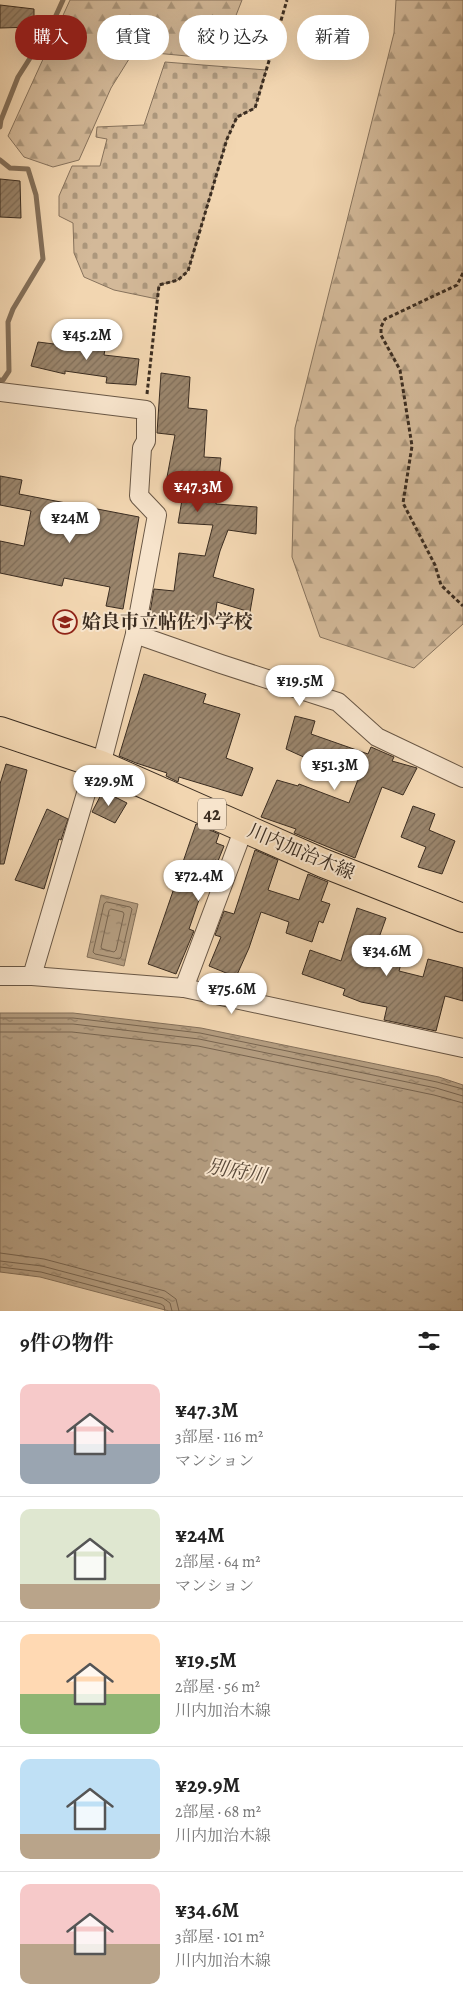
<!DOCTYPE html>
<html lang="ja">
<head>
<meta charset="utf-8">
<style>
  :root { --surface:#fff; --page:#f6f6f6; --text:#222; --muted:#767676; --line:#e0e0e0; --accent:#8f2418 }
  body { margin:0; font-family:Alegreya,"Noto Serif JP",serif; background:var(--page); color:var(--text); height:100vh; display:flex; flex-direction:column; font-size:19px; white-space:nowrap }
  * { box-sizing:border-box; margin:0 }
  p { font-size:16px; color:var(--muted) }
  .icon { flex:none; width:28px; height:28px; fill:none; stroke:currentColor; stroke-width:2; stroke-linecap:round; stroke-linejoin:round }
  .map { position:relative; height:1311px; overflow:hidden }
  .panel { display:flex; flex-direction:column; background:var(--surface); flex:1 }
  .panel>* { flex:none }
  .banner { position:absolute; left:15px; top:15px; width:434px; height:45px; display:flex; gap:10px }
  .price { position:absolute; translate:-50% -42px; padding:0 11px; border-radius:18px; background:#fff; color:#222; font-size:16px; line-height:32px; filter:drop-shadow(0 1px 2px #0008) }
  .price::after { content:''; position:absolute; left:50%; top:30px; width:15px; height:11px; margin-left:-8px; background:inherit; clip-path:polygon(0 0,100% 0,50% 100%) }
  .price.selected { background:var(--accent); color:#fff }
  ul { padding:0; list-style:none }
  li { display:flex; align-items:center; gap:15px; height:125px; padding:0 20px }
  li+li { border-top:1px solid var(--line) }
  li span { display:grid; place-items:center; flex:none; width:140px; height:100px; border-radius:10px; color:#555 }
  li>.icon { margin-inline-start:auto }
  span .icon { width:60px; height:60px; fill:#fffc; stroke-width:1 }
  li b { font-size:21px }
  h2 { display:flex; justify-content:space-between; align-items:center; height:60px; padding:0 20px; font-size:21px }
  .pill { padding:0 18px; border-radius:22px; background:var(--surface); box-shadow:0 5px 20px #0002; font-size:18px; line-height:45px }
  .pill.selected { background:var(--accent); color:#fff }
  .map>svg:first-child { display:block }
  .forest { fill:url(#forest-firs); stroke:#87735d }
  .cemetery { fill:url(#cemetery-stones); stroke:#87735d }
  .water { fill:url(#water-ripples); stroke:#84705a }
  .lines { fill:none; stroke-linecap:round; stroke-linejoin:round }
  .shore { stroke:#786550; stroke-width:1 }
  .stream { stroke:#84705a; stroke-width:5 }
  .building { fill:url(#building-hatch); stroke:#3b2d21 }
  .minor-casing { stroke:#695745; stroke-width:20 }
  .primary-casing { stroke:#3b2d21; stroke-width:30 }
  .path { stroke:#3b2d21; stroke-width:3; stroke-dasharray:4 2.5; stroke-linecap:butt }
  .minor { stroke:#f7e4cc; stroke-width:18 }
  .primary { stroke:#f2d6b1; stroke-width:28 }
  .labels { text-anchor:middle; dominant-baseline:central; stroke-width:4; stroke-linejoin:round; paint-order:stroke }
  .shield { fill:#f7e4cc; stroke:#736454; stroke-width:1 }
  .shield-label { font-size:18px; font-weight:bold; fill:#3b2d21 }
  .poi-label { font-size:19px; font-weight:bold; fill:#3b2d21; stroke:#f7e4cc; text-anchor:start }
  .street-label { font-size:19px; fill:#3b2d21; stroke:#f7e4cc }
  .water-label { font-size:20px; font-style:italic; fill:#594939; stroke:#f7e4cc }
</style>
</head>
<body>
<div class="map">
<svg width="463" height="1311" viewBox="0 0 463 1311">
  <defs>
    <pattern id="forest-firs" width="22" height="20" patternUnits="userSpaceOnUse" patternTransform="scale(1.25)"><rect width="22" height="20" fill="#d3b999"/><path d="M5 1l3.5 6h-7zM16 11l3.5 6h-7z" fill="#ac977c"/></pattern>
    <pattern id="cemetery-stones" width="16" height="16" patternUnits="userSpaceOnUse" patternTransform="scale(1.25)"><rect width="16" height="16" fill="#d3b999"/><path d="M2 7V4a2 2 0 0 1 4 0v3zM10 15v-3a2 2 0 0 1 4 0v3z" fill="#ac977c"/></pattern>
    <pattern id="water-ripples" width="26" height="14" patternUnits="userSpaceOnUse" patternTransform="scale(1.25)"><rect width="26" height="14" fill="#b49d80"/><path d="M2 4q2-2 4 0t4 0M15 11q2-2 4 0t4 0" fill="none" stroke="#948068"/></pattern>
    <pattern id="building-hatch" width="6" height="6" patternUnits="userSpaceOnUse" patternTransform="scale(1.25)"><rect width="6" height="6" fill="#9a856c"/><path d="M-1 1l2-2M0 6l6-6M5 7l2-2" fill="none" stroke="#7f6d58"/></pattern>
  </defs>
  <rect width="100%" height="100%" fill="#f2d6b1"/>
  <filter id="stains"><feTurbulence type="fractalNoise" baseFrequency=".004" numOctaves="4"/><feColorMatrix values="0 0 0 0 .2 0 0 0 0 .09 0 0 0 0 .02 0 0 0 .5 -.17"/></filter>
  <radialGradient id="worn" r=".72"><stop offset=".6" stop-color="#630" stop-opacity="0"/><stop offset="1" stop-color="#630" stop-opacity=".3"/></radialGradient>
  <g class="forest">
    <path d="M 70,0 L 242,0 L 219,59 L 134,51 L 111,88 L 79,160 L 53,167 L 24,157 L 8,136 Z"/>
    <path d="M 396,0 L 463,0 L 463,624 L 414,668 L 320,637 L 292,557 L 295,428 L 394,33 Z"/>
  </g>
  <path class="cemetery" d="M 165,62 L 266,70 L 255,108 L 237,117 L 227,139 L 188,271 L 178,280 L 159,285 L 157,299 L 114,290 L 84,277 L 74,253 L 73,223 L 59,216 L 59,196 L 72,166 L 100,166 L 107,139 L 96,137 L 97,127 L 144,125 Z"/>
  <g class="water">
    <path d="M 101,895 L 138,904 L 124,966 L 87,957 Z"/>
    <path d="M 0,1013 L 73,1013 L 201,1028 L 439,1077 L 463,1085 L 463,1311 L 169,1311 L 40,1277 L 0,1272 Z"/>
  </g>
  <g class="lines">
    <g class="shore">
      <path d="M 107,902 L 130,907 L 132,909 L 121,957 L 119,959 L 95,954 L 93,952 L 104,904 Z"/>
      <path d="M 111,909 L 123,912 L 124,914 L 116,950 L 114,952 L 102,949 L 101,947 L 109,911 Z"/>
      <path d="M 0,1018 L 73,1018 L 200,1033 L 437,1082 L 463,1089"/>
      <path d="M 0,1024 L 73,1024 L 199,1039 L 436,1088 L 463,1096"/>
      <path d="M 0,1032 L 72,1032 L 198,1046 L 434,1095 L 463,1103"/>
      <path d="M 0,1253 L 44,1259 L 165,1291 L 176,1299 L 179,1311"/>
      <path d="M 0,1261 L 42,1266 L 163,1298 L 170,1303 L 172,1311"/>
      <path d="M 0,1267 L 41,1272 L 161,1304 L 164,1306 L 165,1311"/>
    </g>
    <g class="stream">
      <path d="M 0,127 L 1,120 L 18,77 L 53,22 L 63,0"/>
      <path d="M 0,160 L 10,168 L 28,169 L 36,195 L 43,259 L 13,309 L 8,322 L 9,371 L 3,380 L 0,380"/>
    </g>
  </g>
  <g class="building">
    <path d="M 0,5 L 34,9 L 34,27 L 0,28 Z"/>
    <path d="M 0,179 L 20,181 L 21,218 L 0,217 Z"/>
    <path d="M 79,337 L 107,339 L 104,355 L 139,359 L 136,385 L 106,383 L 107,377 L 65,371 L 65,374 L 31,366 L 38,342 L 78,347 Z"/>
    <path d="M 161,373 L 190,377 L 188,408 L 207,410 L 204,457 L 221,458 L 216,504 L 257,507 L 256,534 L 228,530 L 220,551 L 213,577 L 254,589 L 250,612 L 217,602 L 214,625 L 178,618 L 177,620 L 149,618 L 154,589 L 174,591 L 179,553 L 205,556 L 213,525 L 178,523 L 186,477 L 167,477 L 175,435 L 157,433 Z"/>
    <path d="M 0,476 L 22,480 L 19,494 L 139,517 L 123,609 L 106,606 L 110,587 L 64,578 L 62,586 L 0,573 L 0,541 L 24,546 L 31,511 L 0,505 Z"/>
    <path d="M 144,674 L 206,694 L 203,703 L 240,714 L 226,758 L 253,768 L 242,796 L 179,777 L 178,782 L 166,776 L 167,773 L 136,763 L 119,756 Z"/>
    <path d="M 295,716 L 315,721 L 311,734 L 368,754 L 371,747 L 394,757 L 392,761 L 417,768 L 403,795 L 382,787 L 355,858 L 294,833 L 296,829 L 261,817 L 277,780 L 298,786 L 299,784 L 349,803 L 359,777 L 308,759 L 286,749 Z"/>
    <path d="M 6,764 L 27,770 L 4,864 L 0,864 L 0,784 Z"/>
    <path d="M 103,791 L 127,803 L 115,823 L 92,812 Z"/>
    <path d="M 413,806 L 435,814 L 429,830 L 455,841 L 442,874 L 418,867 L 426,847 L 401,837 Z"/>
    <path d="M 47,809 L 68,819 L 61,840 L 59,839 L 44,889 L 15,880 Z"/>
    <path d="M 196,824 L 219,834 L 216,843 L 224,846 L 218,861 L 215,860 L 200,897 L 189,929 L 194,931 L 176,974 L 148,964 Z"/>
    <path d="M 255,850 L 278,860 L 268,890 L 299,900 L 308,874 L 328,882 L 321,901 L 330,904 L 323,923 L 319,921 L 312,942 L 286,933 L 289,922 L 261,912 L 249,948 L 236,977 L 209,966 L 221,937 L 215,935 L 224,911 L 234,914 Z"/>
    <path d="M 357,908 L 386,918 L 376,946 L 380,947 L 376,957 L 401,964 L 399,971 L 423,977 L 428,959 L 463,968 L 463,1001 L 445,996 L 436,1031 L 384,1020 L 387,1007 L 361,1002 L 343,995 L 345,989 L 302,974 L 310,950 L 341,961 Z"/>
  </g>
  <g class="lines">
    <g class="minor-casing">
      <g id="minor">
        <path d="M 0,392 L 146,410 L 146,441 L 142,448 L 139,496 L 157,515 L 135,634 L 101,765"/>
        <path d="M 135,634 L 221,664 L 338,702 L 377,737 L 463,778"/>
        <path d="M 0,976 L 32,976 L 184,988 L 463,1048"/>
        <path d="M 32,976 L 95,763"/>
        <path d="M 184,988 L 244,828"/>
      </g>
    </g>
    <g class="primary-casing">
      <path id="primary" d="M 0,731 L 101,765 L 323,863 L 463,918"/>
    </g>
    <g class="path">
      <path d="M 463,273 L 457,285 L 385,319 L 381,327 L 381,335 L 400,370 L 412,446 L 403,503 L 435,565 L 441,585 L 463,606"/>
      <path d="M 147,394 L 159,285 L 178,280 L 188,271 L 227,139 L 237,117 L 255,108 L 287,0"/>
    </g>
    <use href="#minor" class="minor"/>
    <use href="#primary" class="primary"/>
  </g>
  <defs>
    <g id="school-ring" transform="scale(1.25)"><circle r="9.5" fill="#f7e4cc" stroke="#8f2418" stroke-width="1.5"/><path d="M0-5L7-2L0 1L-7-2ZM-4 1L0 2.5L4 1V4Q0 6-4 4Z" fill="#8f2418"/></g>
  </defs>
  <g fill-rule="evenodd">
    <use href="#school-ring" x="65" y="622"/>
  </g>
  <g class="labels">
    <rect class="shield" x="198" y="798.5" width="28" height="31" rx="4"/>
    <g class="shield-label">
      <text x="212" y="814">42</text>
    </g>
    <g class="poi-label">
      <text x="82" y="622">姶良市立帖佐小学校</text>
    </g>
    <g class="street-label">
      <text transform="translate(301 852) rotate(23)">川内加治木線</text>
    </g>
    <g class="water-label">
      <text transform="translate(237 1171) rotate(10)">別府川</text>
    </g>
  </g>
  <rect width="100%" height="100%" filter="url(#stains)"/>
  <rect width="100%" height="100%" fill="url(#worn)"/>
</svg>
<b class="price" style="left:87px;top:361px">¥45.2M</b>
<b class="price selected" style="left:198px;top:513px">¥47.3M</b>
<b class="price" style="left:70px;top:544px">¥24M</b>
<b class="price" style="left:300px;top:707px">¥19.5M</b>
<b class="price" style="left:335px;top:791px">¥51.3M</b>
<b class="price" style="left:109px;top:807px">¥29.9M</b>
<b class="price" style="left:199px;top:902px">¥72.4M</b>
<b class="price" style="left:387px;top:977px">¥34.6M</b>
<b class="price" style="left:232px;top:1015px">¥75.6M</b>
<div class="banner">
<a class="pill selected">購入</a>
<a class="pill">賃貸</a>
<a class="pill">絞り込み</a>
<a class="pill">新着</a>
</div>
</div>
<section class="panel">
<h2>9件の物件<svg class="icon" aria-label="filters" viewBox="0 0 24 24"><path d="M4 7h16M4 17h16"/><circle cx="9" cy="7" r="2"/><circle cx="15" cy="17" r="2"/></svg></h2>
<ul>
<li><span style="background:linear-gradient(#f6c9c9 60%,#9aa5b1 0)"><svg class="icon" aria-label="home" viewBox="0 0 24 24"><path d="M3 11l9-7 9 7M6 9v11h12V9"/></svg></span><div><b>¥47.3M</b><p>3部屋 · 116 m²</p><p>マンション</p></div></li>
<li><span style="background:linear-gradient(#dfe7d0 75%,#b9a48a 0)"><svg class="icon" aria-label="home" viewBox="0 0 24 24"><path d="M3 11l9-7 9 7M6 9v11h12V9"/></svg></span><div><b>¥24M</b><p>2部屋 · 64 m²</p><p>マンション</p></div></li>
<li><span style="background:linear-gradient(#ffd9b3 60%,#8fb573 0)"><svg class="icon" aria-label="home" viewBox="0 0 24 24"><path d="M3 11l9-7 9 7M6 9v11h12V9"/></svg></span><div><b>¥19.5M</b><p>2部屋 · 56 m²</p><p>川内加治木線</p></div></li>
<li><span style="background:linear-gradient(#bfe0f5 75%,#b9a48a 0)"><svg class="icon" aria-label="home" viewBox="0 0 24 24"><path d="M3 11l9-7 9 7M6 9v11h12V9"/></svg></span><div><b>¥29.9M</b><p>2部屋 · 68 m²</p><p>川内加治木線</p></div></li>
<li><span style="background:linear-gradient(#f6c9c9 60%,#b9a48a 0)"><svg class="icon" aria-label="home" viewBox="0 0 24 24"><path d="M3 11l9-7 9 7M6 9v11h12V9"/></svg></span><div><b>¥34.6M</b><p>3部屋 · 101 m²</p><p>川内加治木線</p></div></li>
</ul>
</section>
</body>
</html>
